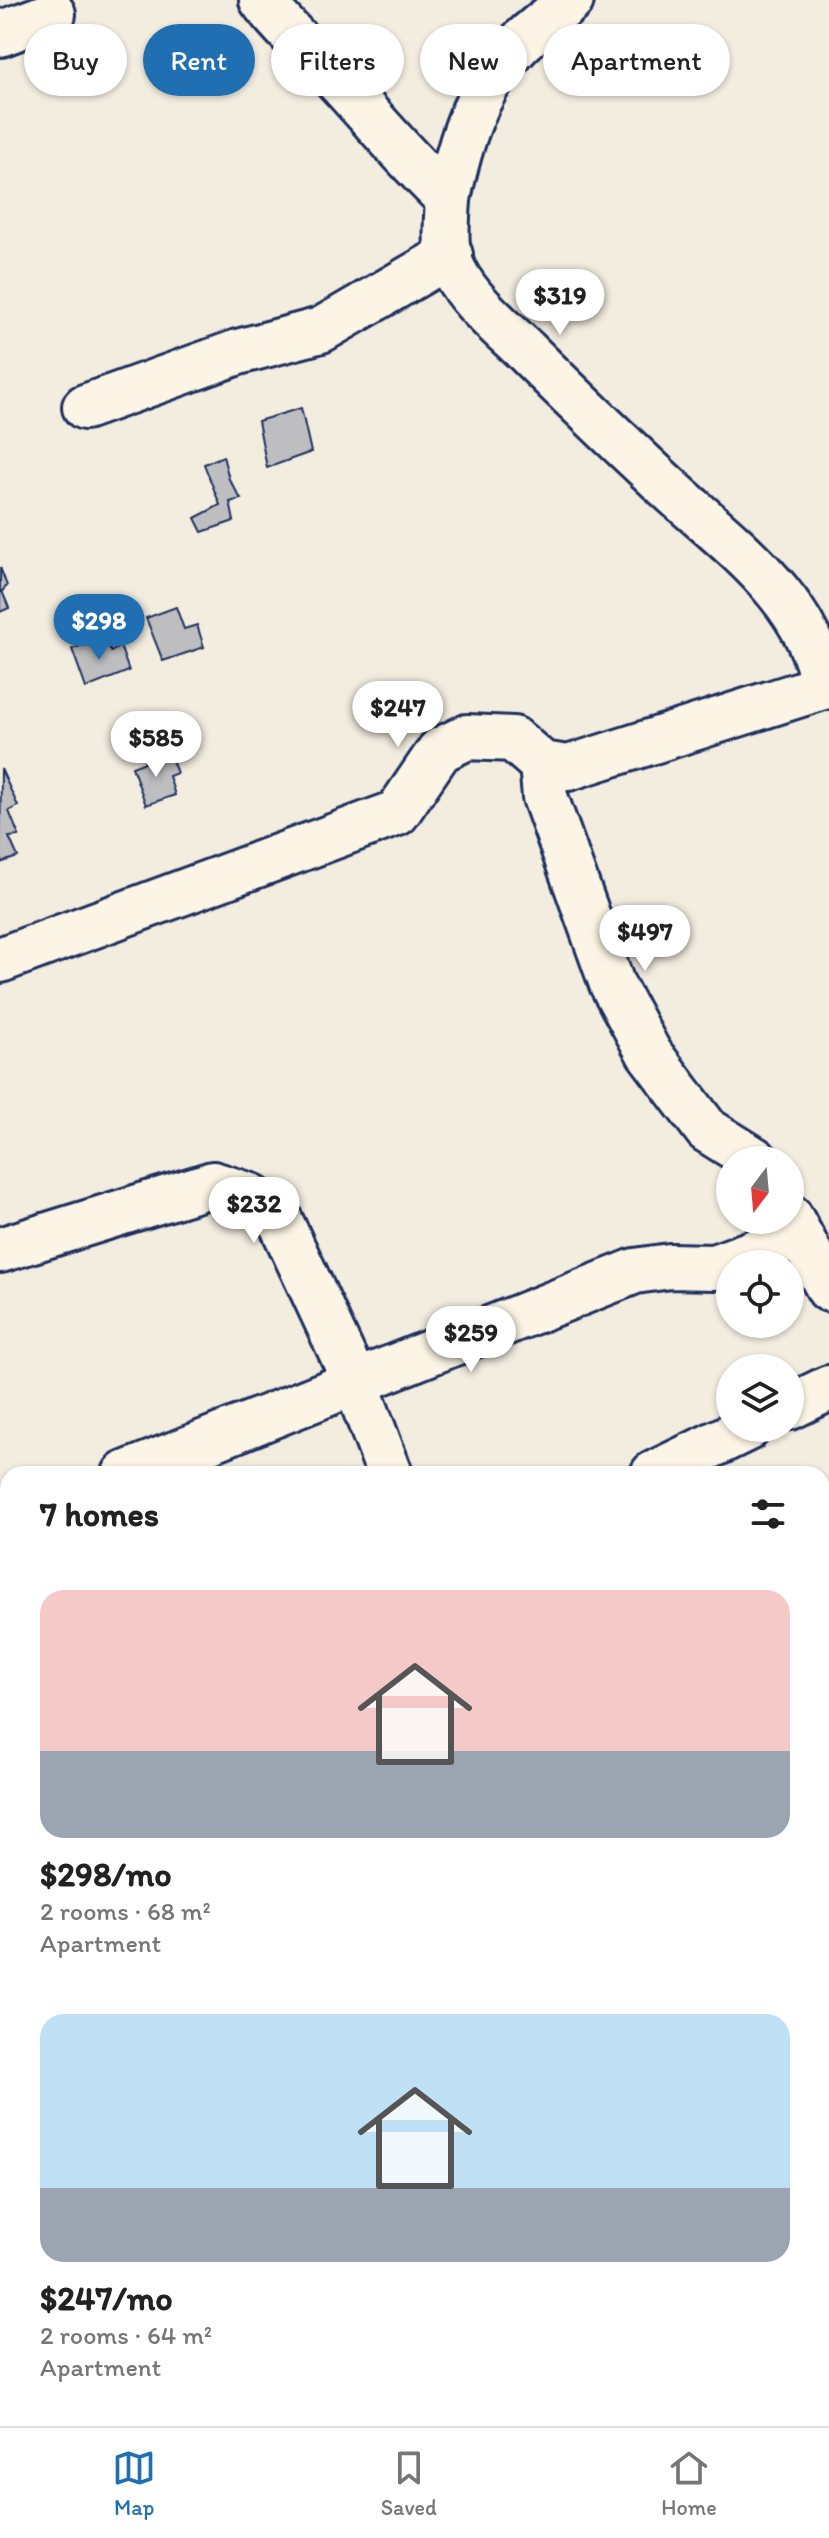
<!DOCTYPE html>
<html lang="en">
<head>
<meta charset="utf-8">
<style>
  :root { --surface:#fff; --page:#f2f2f2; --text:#222; --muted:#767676; --line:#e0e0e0; --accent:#1f6fb2 }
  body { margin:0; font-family:Itim,sans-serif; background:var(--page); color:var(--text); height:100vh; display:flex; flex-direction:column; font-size:30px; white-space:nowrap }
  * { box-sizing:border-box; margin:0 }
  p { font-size:26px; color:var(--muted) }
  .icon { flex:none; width:44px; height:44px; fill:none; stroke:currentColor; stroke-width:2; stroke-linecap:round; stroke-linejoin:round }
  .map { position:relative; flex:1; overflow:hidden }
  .details { position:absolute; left:0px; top:1466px; width:830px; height:960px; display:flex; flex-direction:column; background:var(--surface); border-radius:24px 24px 0 0; box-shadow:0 2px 6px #0004 }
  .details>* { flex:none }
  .top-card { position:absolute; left:24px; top:24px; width:782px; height:72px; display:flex; gap:16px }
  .needle { width:52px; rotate:196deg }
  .buttons { position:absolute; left:716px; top:1146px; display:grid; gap:16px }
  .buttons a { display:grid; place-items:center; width:88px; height:88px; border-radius:50%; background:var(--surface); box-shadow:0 2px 6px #0004; font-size:40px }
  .price { position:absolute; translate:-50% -68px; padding:0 18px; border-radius:28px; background:#fff; color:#222; font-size:26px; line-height:52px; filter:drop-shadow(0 2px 4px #0008) }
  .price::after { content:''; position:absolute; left:50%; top:48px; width:24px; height:18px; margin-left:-12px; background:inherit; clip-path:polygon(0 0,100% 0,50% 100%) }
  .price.selected { background:var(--accent); color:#fff }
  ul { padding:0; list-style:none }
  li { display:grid; align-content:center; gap:16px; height:424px; padding:0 40px }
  li span { display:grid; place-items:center; height:248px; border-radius:24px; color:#555 }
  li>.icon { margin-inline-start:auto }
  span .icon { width:144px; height:144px; fill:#fffc; stroke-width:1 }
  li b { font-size:34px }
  h2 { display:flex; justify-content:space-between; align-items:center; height:96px; padding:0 40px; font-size:34px }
  .pill { padding:0 28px; border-radius:36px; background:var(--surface); box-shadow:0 2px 6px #0004; font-size:28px; line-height:72px }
  .pill.selected { background:var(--accent); color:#fff }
  .dock { display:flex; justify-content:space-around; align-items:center; height:112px; border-top:2px solid var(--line); background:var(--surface); font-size:22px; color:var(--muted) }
  .dock a { display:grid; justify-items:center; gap:4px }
  .dock .selected { color:var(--accent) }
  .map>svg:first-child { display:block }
  .building { fill:#bebec0; stroke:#1b2f5e; stroke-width:2 }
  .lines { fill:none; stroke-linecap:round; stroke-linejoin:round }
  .minor-casing { stroke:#1b2f5e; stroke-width:50 }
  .minor { stroke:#fcf5e5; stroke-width:44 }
</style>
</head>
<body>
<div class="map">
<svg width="829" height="2426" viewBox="0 0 829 2426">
  <rect width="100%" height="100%" fill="#f3ede0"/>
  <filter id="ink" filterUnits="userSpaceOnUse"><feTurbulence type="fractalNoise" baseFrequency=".0125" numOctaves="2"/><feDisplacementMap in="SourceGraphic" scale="16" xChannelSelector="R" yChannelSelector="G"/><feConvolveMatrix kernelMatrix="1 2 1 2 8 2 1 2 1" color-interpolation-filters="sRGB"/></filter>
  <g filter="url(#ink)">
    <g class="building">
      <path d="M 301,408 L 311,452 L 267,468 L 258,421 Z"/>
      <path d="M 223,456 L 229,479 L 241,499 L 230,502 L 234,521 L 202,532 L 195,518 L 220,505 L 204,464 Z"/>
      <path d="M 0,567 L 7,586 L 2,591 L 9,608 L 0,612 Z"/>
      <path d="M 176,607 L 184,629 L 197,625 L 204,647 L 163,661 L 146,618 Z"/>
      <path d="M 106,636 L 111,652 L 120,646 L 129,671 L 86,688 L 72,649 Z"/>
      <path d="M 169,753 L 177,773 L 169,776 L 175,795 L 146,805 L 132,767 Z"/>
      <path d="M 1,769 L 18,806 L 9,811 L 19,836 L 9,837 L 18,857 L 0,863 Z"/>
    </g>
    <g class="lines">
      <g class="minor-casing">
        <g id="minor">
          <path d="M 262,0 C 284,30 312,53 338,81 C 375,121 408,161 448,199 C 447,222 443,250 454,271 C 470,302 502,328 527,352 C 571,396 617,440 662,482 C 724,540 811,598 823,687"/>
          <path d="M 0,34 L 53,14"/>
          <path d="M 448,199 C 460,141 476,87 519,44 C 535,28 554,15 571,0"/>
          <path d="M 85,407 L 238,352 L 321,330 L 450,255"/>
          <path d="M 542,764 L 545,797 L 612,984 L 649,1053 L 707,1130 L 755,1160"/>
          <path d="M 0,960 L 397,813 L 440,750 L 467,737 L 513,739 L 542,764 L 568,768 L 829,685"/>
          <path d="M 790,1217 L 829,1289"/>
          <path d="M 0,1250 L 213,1184 L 251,1196 L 279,1218 L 356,1384 L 390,1474"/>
          <path d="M 790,1407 L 829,1388"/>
          <path d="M 125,1474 L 635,1271 L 670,1266 L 714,1267 L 799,1236"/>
          <path d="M 653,1474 L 748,1428"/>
          <path d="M 0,1523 L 8,1520"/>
          <path d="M 0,1875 L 8,1872"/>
          <path d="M 822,1917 L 829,1915"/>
          <path d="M 0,2079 L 8,2094"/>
          <path d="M 822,2213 L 829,2211"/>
          <path d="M 362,2418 L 365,2426"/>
          <path d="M 221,2426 L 244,2418"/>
        </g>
      </g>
      <use href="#minor" class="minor"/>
    </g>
  </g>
</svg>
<div class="buttons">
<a><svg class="needle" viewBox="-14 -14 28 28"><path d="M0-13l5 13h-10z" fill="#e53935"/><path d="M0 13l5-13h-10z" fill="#767676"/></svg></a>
<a><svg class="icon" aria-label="locate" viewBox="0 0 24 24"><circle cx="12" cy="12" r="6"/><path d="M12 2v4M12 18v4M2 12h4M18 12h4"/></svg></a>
<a><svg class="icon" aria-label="layers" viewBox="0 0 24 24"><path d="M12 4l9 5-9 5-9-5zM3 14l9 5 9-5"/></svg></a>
</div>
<b class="price" style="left:560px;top:337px">$319</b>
<b class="price selected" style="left:99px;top:662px">$298</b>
<b class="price" style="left:398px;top:749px">$247</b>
<b class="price" style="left:156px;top:779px">$585</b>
<b class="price" style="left:645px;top:973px">$497</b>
<b class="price" style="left:254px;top:1245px">$232</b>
<b class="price" style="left:471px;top:1374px">$259</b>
<div class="top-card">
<a class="pill">Buy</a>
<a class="pill selected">Rent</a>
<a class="pill">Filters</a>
<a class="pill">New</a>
<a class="pill">Apartment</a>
</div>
<section class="details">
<h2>7 homes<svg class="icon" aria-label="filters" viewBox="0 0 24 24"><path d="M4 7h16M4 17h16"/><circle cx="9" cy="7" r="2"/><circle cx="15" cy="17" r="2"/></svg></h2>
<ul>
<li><span style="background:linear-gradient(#f6c9c9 65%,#9aa5b1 0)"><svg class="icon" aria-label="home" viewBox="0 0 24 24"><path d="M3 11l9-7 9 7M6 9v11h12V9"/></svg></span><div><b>$298/mo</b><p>2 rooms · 68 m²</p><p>Apartment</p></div></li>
<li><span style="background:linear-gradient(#bfe0f5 70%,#9aa5b1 0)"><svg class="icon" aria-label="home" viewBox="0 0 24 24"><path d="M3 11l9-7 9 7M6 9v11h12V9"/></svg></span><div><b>$247/mo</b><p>2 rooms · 64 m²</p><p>Apartment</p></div></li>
</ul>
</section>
</div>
<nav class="dock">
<a class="selected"><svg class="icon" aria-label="map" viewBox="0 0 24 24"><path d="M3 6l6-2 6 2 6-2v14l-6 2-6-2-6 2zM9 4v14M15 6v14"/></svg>Map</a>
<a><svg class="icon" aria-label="saved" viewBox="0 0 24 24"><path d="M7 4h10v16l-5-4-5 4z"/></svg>Saved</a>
<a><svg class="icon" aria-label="home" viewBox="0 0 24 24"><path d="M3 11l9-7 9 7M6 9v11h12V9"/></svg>Home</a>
</nav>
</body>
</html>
